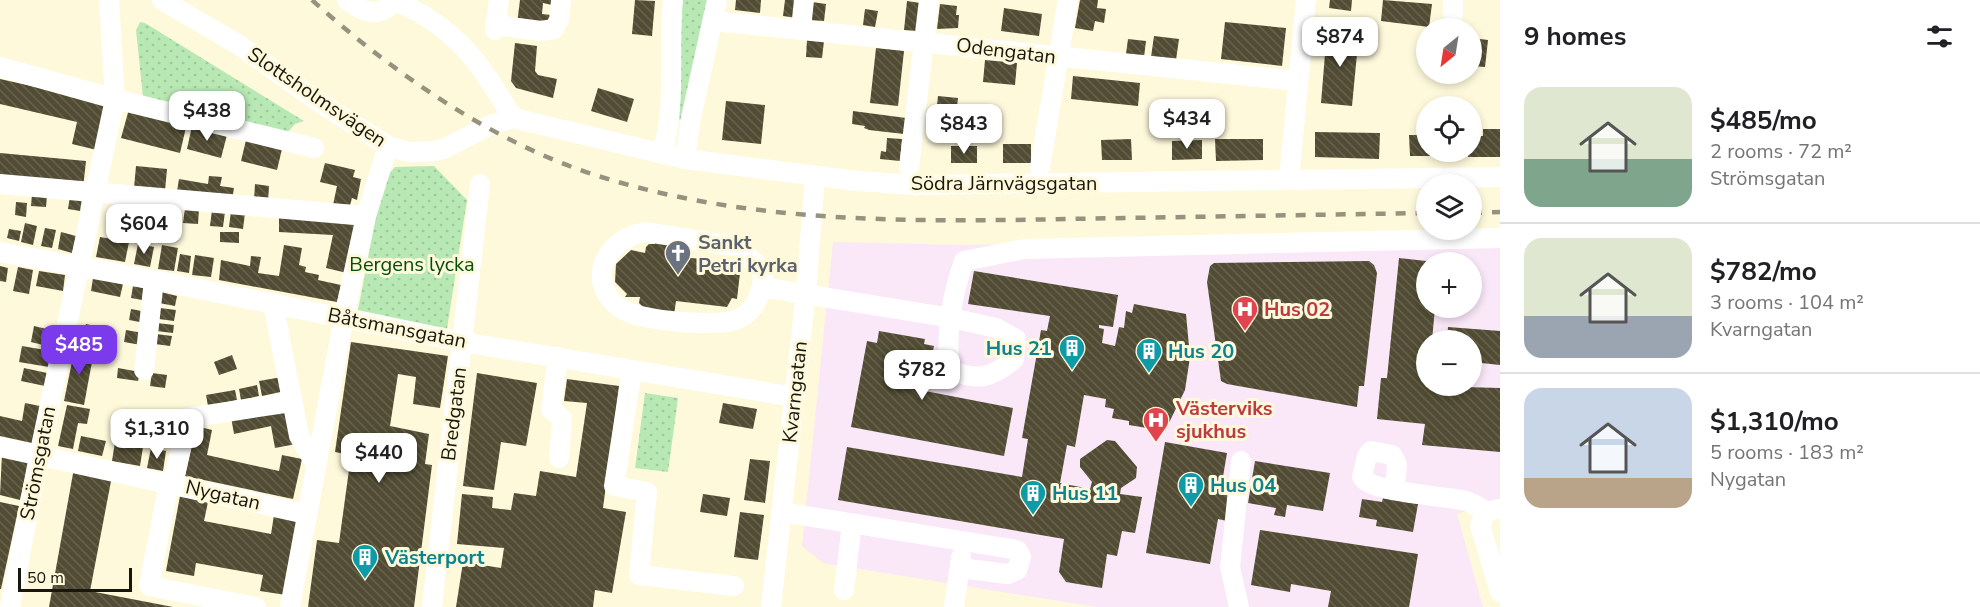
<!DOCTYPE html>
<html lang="en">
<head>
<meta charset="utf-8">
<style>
  :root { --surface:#fff; --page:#f2f2f2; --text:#202124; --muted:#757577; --line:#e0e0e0; --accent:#7c3aed }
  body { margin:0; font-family:"Nunito Sans",sans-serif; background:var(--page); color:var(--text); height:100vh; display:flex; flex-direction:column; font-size:22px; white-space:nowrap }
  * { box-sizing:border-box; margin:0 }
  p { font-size:20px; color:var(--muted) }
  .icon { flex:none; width:33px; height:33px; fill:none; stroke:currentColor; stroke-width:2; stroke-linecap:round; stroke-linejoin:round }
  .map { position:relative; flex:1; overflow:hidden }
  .details { display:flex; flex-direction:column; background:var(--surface); width:480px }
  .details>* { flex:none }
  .needle { width:39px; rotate:210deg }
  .tools { position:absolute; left:1416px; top:18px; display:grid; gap:12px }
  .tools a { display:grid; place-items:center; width:66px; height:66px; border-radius:50%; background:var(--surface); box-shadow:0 3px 9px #0003; font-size:30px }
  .scale { position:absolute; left:18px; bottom:15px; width:114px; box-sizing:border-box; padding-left:6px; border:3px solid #19170d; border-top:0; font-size:16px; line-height:21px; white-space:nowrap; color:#19170d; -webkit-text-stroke:4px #fff9dc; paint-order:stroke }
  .price { position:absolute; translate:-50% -51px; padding:0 14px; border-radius:12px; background:#fff; color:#222; font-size:20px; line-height:39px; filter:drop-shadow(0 2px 3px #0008) }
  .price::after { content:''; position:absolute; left:50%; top:36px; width:18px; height:14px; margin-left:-9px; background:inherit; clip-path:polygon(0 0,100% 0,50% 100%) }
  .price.current { background:var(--accent); color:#fff }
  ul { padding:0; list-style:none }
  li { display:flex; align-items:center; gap:18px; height:150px; padding:0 24px }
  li+li { border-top:2px solid var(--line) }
  li span { display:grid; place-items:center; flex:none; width:168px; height:120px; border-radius:18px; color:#555 }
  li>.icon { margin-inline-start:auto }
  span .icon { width:72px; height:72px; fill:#fffc; stroke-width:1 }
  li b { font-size:26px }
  h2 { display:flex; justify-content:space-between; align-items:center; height:72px; padding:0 24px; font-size:26px }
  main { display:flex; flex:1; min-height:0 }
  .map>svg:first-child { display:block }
  .medical { fill:#fae7f8; fill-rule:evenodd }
  .grass { fill:url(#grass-dots) }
  .building { fill:url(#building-back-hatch) }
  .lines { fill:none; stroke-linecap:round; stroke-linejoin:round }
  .minor { stroke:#fff; stroke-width:20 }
  .rail { stroke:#96927e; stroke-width:4.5; stroke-dasharray:10 10; stroke-linecap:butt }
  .labels { text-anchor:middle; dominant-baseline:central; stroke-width:6; stroke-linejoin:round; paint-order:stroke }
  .street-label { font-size:20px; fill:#19170d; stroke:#fff9dc }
  .worship-label { font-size:20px; font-weight:bold; fill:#5b616d; stroke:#fff9dc; text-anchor:start }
  .park-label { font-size:20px; fill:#044e05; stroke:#fff9dc }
  .health-label { font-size:20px; font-weight:bold; fill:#be3a42; stroke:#fff9dc; text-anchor:start }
  .culture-label { font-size:20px; font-weight:bold; fill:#0d838f; stroke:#fff9dc; text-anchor:start }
</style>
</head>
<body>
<main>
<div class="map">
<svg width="1500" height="607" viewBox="0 0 1500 607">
  <defs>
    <pattern id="grass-dots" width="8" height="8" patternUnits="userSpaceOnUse" patternTransform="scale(1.5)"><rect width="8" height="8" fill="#b8e9b4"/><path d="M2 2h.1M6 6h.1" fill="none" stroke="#9ec79a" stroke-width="1.8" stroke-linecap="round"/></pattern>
    <pattern id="building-back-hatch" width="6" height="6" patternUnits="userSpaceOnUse" patternTransform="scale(1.5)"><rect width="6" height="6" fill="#514c33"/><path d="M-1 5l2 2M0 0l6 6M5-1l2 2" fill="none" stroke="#66624d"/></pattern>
  </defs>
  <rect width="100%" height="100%" fill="#fff9dc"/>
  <path class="medical" d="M 1500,233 L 1500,500 L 1457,514 L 1483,607 L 1096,607 L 823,563 L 802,546 L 833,242 L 963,245 ZM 1426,262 L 1472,262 L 1472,308 L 1426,308 ZM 1426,340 L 1472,340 L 1472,386 L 1426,386 Z"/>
  <g class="grass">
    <path d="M 682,0 L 708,0 L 684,121 L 678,119 Z"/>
    <path d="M 140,22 L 145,23 L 304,121 L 295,124 L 286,134 L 143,97 L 136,30 Z"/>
    <path d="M 434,166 L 467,200 L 447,329 L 358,310 L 383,180 L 395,167 Z"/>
    <path d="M 645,393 L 678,398 L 668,472 L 635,468 Z"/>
  </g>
  <g class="building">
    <path d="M 520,0 L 553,0 L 552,5 L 543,3 L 542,14 L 551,15 L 550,28 L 517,24 Z"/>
    <path d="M 635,0 L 655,1 L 652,36 L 632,34 Z"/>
    <path d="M 736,0 L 761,0 L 760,13 L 735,10 Z"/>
    <path d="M 785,0 L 799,0 L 797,18 L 783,16 Z"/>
    <path d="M 1080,0 L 1098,0 L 1097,8 L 1106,9 L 1104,23 L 1095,21 L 1093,31 L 1075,28 Z"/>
    <path d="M 1330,0 L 1352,0 L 1351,11 L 1329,8 Z"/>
    <path d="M 1383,0 L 1432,4 L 1429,27 L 1381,21 Z"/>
    <path d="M 907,1 L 920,3 L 917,31 L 904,30 Z"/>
    <path d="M 812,2 L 826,4 L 824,21 L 810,20 Z"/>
    <path d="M 940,4 L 957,6 L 956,15 L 959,15 L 958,28 L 937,29 Z"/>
    <path d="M 1004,8 L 1042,14 L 1039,36 L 1001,31 Z"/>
    <path d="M 865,9 L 878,11 L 875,27 L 863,25 Z"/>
    <path d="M 1225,22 L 1286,28 L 1282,66 L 1221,59 Z"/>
    <path d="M 1327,30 L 1359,33 L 1352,106 L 1321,103 Z"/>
    <path d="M 1154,36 L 1179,39 L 1176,60 L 1151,57 Z"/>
    <path d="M 1472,38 L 1488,40 L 1485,67 L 1472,66 Z"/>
    <path d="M 1128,39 L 1146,41 L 1144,57 L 1126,54 Z"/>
    <path d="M 807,40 L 824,41 L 822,58 L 806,57 Z"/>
    <path d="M 515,43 L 537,46 L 535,71 L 538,75 L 557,79 L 553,98 L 516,88 L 511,81 Z"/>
    <path d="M 876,48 L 904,51 L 898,106 L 870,103 Z"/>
    <path d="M 985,60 L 1017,63 L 1015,85 L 983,82 Z"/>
    <path d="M 1073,76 L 1140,83 L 1138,106 L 1071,99 Z"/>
    <path d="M 0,79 L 108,103 L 97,150 L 72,144 L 77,122 L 0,104 Z"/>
    <path d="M 598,88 L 634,99 L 627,122 L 591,111 Z"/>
    <path d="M 938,96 L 958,98 L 955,125 L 935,123 Z"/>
    <path d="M 726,101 L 765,105 L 761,144 L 722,140 Z"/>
    <path d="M 129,109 L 187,123 L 180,153 L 121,138 Z"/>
    <path d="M 853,111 L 906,118 L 904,134 L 869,130 L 864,128 L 865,126 L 852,124 Z"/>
    <path d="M 192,126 L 227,135 L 221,158 L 187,149 Z"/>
    <path d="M 1483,129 L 1500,129 L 1500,157 L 1468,157 L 1468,152 L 1472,152 L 1472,136 L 1483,136 Z"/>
    <path d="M 1315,132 L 1380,133 L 1379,159 L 1315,157 Z"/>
    <path d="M 1409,135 L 1426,135 L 1426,152 L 1438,152 L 1438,156 L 1410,156 Z"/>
    <path d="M 887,138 L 902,139 L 900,161 L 880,159 L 881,151 L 886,152 Z"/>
    <path d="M 1131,139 L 1132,160 L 1102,160 L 1101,140 Z"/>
    <path d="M 1215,139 L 1263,139 L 1263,160 L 1216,161 Z"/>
    <path d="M 246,140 L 282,149 L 277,170 L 241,161 Z"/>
    <path d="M 1202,140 L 1202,159 L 1172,160 L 1172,141 Z"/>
    <rect x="1003" y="144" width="28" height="19"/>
    <rect x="951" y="146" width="26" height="17"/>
    <path d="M 0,153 L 86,161 L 83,188 L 0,180 Z"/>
    <path d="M 325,163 L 355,170 L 353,177 L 361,179 L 357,200 L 352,198 L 349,209 L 333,205 L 337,186 L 320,182 Z"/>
    <path d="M 136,166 L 167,169 L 165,191 L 134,188 Z"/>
    <path d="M 209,176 L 222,177 L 220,186 L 234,188 L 232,200 L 177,191 L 179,179 L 208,184 Z"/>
    <path d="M 255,184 L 269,186 L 268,202 L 254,200 Z"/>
    <path d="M 32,194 L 47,196 L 46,207 L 31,206 Z"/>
    <path d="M 70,196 L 82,198 L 80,211 L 68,209 Z"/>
    <path d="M 16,202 L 27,203 L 26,217 L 15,215 Z"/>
    <path d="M 135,203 L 147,204 L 146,210 L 152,210 L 151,224 L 146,224 L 146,229 L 134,229 Z"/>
    <path d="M 165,206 L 178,207 L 177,223 L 164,222 Z"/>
    <path d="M 185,208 L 199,209 L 198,224 L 183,223 Z"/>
    <path d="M 212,210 L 225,212 L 223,227 L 210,226 Z"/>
    <path d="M 231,211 L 245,213 L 243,229 L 229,227 Z"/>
    <path d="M 279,213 L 357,219 L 347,273 L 326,268 L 333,235 L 279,232 Z"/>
    <path d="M 25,223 L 37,226 L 33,245 L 21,242 Z"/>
    <path d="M 45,228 L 56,230 L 52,248 L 41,246 Z"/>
    <path d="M 9,229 L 21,231 L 19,241 L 7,238 Z"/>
    <path d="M 61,232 L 76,236 L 72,253 L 58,249 Z"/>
    <path d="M 220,232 L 239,232 L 239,243 L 220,242 Z"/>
    <path d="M 100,237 L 129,242 L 125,262 L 96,257 Z"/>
    <path d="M 656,241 L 682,244 L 681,257 L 732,262 L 735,266 L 735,271 L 740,273 L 737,299 L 732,298 L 727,307 L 676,301 L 674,315 L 643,307 L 639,303 L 640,297 L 625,297 L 627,294 L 615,282 L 616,264 L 631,250 L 645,253 L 646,247 L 649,244 L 655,244 Z"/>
    <path d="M 138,244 L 154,247 L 150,267 L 134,264 Z"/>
    <path d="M 162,245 L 178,248 L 174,271 L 158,269 Z"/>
    <path d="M 284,245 L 302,248 L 299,265 L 306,267 L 305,272 L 319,275 L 318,280 L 341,285 L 337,302 L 219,280 L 221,260 L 250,266 L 251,256 L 261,257 L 258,273 L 279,276 Z"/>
    <path d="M 180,254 L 191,256 L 189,273 L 177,271 Z"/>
    <path d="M 195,255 L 214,258 L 211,277 L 192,275 Z"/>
    <path d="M 1399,258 L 1426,261 L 1426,308 L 1435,308 L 1432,340 L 1426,340 L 1426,386 L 1500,388 L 1500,452 L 1422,445 L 1425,424 L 1377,419 L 1381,378 L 1387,378 Z"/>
    <path d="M 1369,261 L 1374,265 L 1377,273 L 1364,386 L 1359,386 L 1357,407 L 1227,384 L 1221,381 L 1207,282 L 1210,266 L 1214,263 Z"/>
    <path d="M 0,266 L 8,268 L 6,282 L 0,281 Z"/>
    <path d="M 18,267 L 33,270 L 29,294 L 13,291 Z"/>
    <path d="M 39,271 L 65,275 L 63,291 L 36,286 Z"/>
    <path d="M 974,271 L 1118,295 L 1113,327 L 1099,325 L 1099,328 L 1104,329 L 1102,343 L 1115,346 L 1119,327 L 1124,328 L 1126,311 L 1132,313 L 1134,304 L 1186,314 L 1190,357 L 1185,390 L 1165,431 L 1129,425 L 1129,421 L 1112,418 L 1114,409 L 1105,407 L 1106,399 L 1084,395 L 1075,447 L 1067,445 L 1060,483 L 1090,489 L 1092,482 L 1080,467 L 1080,459 L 1107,440 L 1115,441 L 1137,467 L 1136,478 L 1121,488 L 1120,494 L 1142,497 L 1135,533 L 1122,531 L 1117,556 L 1107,554 L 1102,588 L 1066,582 L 1059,572 L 1064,539 L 838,500 L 847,447 L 1022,477 L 1028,439 L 1022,438 L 1041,330 L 1047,331 L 1050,316 L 968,304 Z"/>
    <path d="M 93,278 L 123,284 L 120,297 L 91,291 Z"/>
    <path d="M 133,286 L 150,289 L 148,301 L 131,298 Z"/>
    <path d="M 161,292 L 177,296 L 175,306 L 159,303 Z"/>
    <path d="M 160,308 L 176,310 L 174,321 L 159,319 Z"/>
    <path d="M 131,309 L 147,312 L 145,323 L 129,320 Z"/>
    <path d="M 157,323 L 174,325 L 173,333 L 156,331 Z"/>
    <path d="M 86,324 L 112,330 L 109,341 L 83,334 Z"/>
    <path d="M 34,326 L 55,331 L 51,347 L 31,342 Z"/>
    <path d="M 1448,327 L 1500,331 L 1500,365 L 1472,362 L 1472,340 L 1447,340 Z"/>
    <path d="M 126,330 L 143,333 L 141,345 L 124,342 Z"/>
    <path d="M 879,331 L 925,339 L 924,344 L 934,346 L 925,391 L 1013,408 L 1004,456 L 851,427 L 867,341 L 877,343 Z"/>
    <path d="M 156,334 L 172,336 L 170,346 L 155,344 Z"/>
    <path d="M 351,342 L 448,356 L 440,408 L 413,404 L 416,377 L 398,374 L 390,426 L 429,434 L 425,464 L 432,465 L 414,607 L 308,607 L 317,540 L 339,543 L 351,455 L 335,452 Z"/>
    <path d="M 22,346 L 51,351 L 49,367 L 19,362 Z"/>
    <path d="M 75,347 L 94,351 L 84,405 L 64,401 Z"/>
    <path d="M 232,355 L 237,369 L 219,375 L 214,362 Z"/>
    <path d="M 24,368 L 47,373 L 45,386 L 21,381 Z"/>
    <path d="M 118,368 L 140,372 L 138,381 L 117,378 Z"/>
    <path d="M 152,373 L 167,375 L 165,388 L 150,386 Z"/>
    <path d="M 477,373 L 537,383 L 526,446 L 501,442 L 494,490 L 463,486 Z"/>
    <path d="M 282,377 L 285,391 L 262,396 L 259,381 Z"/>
    <path d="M 567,379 L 619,386 L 603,508 L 626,512 L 612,593 L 595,590 L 593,607 L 456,607 L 463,562 L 501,568 L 504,548 L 457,544 L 462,494 L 493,497 L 492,508 L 511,510 L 514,493 L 536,496 L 540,471 L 576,477 L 587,403 L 564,401 Z"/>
    <path d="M 257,385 L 259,396 L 241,400 L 239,389 Z"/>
    <path d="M 235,390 L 237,400 L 208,406 L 206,395 Z"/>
    <path d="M 25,403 L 40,406 L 32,443 L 0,436 L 0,416 L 22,421 Z"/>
    <path d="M 723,403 L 757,409 L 753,429 L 719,423 Z"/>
    <path d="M 67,405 L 90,409 L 87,424 L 78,423 L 73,449 L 58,446 Z"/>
    <path d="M 288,406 L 296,444 L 275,448 L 271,426 L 234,434 L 231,417 Z"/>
    <path d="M 170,420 L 182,422 L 179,439 L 167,436 Z"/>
    <path d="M 196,426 L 212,430 L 207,455 L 279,471 L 282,455 L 302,459 L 293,499 L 185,476 Z"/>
    <path d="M 81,436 L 106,441 L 102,456 L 78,451 Z"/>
    <path d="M 115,442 L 143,447 L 140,466 L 112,461 Z"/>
    <path d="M 1165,442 L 1227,453 L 1220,494 L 1231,496 L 1227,521 L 1218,519 L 1210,564 L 1146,553 Z"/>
    <path d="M 151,448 L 166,451 L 163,471 L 147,468 Z"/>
    <path d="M 2,454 L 29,460 L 20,500 L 0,495 Z"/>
    <path d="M 750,459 L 770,461 L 765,503 L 744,500 Z"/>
    <path d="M 1255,461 L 1330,473 L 1323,511 L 1287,505 L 1285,517 L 1274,515 L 1276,508 L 1248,503 Z"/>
    <path d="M 74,468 L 112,476 L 90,591 L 173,607 L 49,607 Z"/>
    <path d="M 703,494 L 730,498 L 727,516 L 700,512 Z"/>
    <path d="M 180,496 L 208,502 L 204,521 L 271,534 L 274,515 L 300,520 L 286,595 L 260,591 L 263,575 L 196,563 L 194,576 L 166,571 Z"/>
    <path d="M 1383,498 L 1418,504 L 1413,532 L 1376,526 L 1377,520 L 1359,517 L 1362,499 L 1382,502 Z"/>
    <path d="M 0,502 L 19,506 L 1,589 L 0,589 Z"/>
    <path d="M 740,512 L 764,515 L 758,560 L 734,557 Z"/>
    <path d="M 1260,530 L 1418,554 L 1409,607 L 1328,607 L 1331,591 L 1291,584 L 1290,592 L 1251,585 Z"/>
  </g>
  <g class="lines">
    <g class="minor">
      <path d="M 162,0 L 239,45 L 322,104 L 388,146 L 408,152 L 435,151 L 446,148 L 488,126 L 513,118 L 685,159 L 857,181 L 916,185 L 1500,177"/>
      <path d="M 347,0 C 365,14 380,18 396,0"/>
      <path d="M 1453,0 L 1453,13"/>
      <path d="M 396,1 C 458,29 479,62 513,118"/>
      <path d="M 714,21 L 1298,81"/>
      <path d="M 495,25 L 541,31 L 554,29 L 559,20 L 561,1"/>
      <path d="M 801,29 L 804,0"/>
      <path d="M 495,30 L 499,0"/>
      <path d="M 0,67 L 115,99 L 314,148"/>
      <path d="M 662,154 C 677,104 668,52 673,0"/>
      <path d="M 685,159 L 691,118 L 717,0"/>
      <path d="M 909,167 L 929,0"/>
      <path d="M 1040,167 L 1068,0"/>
      <path d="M 1289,179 L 1306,0"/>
      <path d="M 0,184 L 366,216"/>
      <path d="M 0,252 L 154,280 L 463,342 L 795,397"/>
      <path d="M 762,287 L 763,276 L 758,266 L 739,247 L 646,232 C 606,238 584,281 620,308 C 637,321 719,328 738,319 C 753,312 757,302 762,287 L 952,318 L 996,328 L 1016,339 L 1014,359 C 991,379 977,381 950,370 C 945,335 952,294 964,261 L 1024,249 L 1500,238"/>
      <path d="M 273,303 L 299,436 L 316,465"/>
      <path d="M 558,357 L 551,409 L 562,419 L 559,458"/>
      <path d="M 144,370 L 154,280"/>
      <path d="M 632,370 L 614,486 L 647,492 L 639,575 L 734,586"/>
      <path d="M 0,447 L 306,514"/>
      <path d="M 169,483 L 149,586 L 256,607"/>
      <path d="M 173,484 L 188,418 L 291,402"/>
      <path d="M 1395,489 L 1397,464 L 1392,455 L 1371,451 L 1367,456 L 1362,477 C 1373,494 1445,495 1466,501 C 1474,503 1481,509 1487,512"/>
      <path d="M 1497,509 L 1487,512 L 1480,525 L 1500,592"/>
      <path d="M 781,512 L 1012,549 L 1018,551 L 1021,557 L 1017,570 L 1008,574 L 960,568"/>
      <path d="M 844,590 L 852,524"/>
      <path d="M 10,607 L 39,456 L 115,99 L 109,0"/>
      <path d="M 290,607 L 344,317 L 366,216 L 388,146"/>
      <path d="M 432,607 L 480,184"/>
      <path d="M 771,607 L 806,292 L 815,176"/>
      <path d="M 954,607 L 961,557"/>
      <path d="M 1239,607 L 1230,567 L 1241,461"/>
    </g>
    <g class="rail">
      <path d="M 312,0 C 392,72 492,142 595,175 C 748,224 909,222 1068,219 C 1187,217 1307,215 1426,213"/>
      <path d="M 1472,213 L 1500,212"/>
    </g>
  </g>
  <defs>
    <g id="church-pin" transform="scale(1.35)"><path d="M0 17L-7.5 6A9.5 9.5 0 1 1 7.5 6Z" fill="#6b7280" stroke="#fff9dc"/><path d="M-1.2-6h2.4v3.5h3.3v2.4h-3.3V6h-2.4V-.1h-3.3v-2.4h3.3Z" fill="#fff"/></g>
    <g id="hospital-pin" transform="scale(1.35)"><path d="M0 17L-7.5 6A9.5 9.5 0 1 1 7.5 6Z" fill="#e0444e" stroke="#fff9dc"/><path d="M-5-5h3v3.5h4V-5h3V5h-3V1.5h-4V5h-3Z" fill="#fff"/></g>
    <g id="building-pin" transform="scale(1.35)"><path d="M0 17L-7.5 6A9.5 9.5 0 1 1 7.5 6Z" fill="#0f9aa8" stroke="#fff9dc"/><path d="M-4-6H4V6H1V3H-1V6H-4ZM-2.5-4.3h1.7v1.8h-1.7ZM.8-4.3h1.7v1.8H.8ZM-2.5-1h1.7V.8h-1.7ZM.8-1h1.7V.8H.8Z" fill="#fff"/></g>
  </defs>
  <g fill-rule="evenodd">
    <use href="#church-pin" x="678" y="253"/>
    <use href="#hospital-pin" x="1245" y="309"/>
    <use href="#building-pin" x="1072" y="348"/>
    <use href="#building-pin" x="1149" y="351"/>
    <use href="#hospital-pin" x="1156" y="420"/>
    <use href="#building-pin" x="1191" y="485"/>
    <use href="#building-pin" x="1033" y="493"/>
    <use href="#building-pin" x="365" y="557"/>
  </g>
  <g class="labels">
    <g class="street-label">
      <text transform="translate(1006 51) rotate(7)">Odengatan</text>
      <text transform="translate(317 97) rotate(34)">Slottsholmsvägen</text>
      <text x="1004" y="183">Södra Järnvägsgatan</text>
      <text transform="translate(397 328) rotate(11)">Båtsmansgatan</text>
      <text transform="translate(795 392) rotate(-84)">Kvarngatan</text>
      <text transform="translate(454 414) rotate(-83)">Bredgatan</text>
      <text transform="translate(38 463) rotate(-79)">Strömsgatan</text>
      <text transform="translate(223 495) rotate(13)">Nygatan</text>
    </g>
    <g class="worship-label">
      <text x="698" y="242">Sankt<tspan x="698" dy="23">Petri kyrka</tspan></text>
    </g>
    <g class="park-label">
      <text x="412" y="264">Bergens lycka</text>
    </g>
    <g class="health-label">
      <text x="1264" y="309">Hus 02</text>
      <text x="1176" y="408">Västerviks<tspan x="1176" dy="23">sjukhus</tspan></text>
    </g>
    <g class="culture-label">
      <text x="1052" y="348" text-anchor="end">Hus 21</text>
      <text x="1168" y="351">Hus 20</text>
      <text x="1210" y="485">Hus 04</text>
      <text x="1052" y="493">Hus 11</text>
      <text x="385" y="557">Västerport</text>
    </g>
  </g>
</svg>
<div class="tools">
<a><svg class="needle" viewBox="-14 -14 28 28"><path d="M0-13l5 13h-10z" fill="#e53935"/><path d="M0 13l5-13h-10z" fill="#757577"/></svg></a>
<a><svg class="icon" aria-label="locate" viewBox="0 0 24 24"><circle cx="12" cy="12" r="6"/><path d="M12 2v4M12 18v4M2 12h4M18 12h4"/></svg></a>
<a><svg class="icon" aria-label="layers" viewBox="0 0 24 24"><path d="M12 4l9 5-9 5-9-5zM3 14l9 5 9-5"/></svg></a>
<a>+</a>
<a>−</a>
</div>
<div class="scale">50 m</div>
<b class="price" style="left:1340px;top:68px">$874</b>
<b class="price" style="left:207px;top:142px">$438</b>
<b class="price" style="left:1187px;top:150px">$434</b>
<b class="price" style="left:964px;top:155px">$843</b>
<b class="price" style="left:144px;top:255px">$604</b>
<b class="price current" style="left:79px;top:376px">$485</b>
<b class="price" style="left:922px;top:401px">$782</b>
<b class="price" style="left:157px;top:460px">$1,310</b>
<b class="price" style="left:379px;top:484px">$440</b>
</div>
<section class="details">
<h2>9 homes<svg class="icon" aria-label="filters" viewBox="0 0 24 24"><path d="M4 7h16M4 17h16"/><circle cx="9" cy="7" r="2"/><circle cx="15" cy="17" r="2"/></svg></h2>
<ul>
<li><span style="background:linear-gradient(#dfe7d0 60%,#7fa58c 0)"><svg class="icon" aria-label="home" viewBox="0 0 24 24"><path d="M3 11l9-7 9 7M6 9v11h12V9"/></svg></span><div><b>$485/mo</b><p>2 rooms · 72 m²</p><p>Strömsgatan</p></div></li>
<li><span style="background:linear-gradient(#dfe7d0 65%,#9aa5b1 0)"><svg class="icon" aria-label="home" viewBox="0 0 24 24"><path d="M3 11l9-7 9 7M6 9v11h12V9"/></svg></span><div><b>$782/mo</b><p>3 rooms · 104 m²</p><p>Kvarngatan</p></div></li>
<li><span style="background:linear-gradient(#c9d6e8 75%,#b9a48a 0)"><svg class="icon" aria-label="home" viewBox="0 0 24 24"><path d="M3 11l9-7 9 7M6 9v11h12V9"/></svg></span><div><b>$1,310/mo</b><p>5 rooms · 183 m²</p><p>Nygatan</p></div></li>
</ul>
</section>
</main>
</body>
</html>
